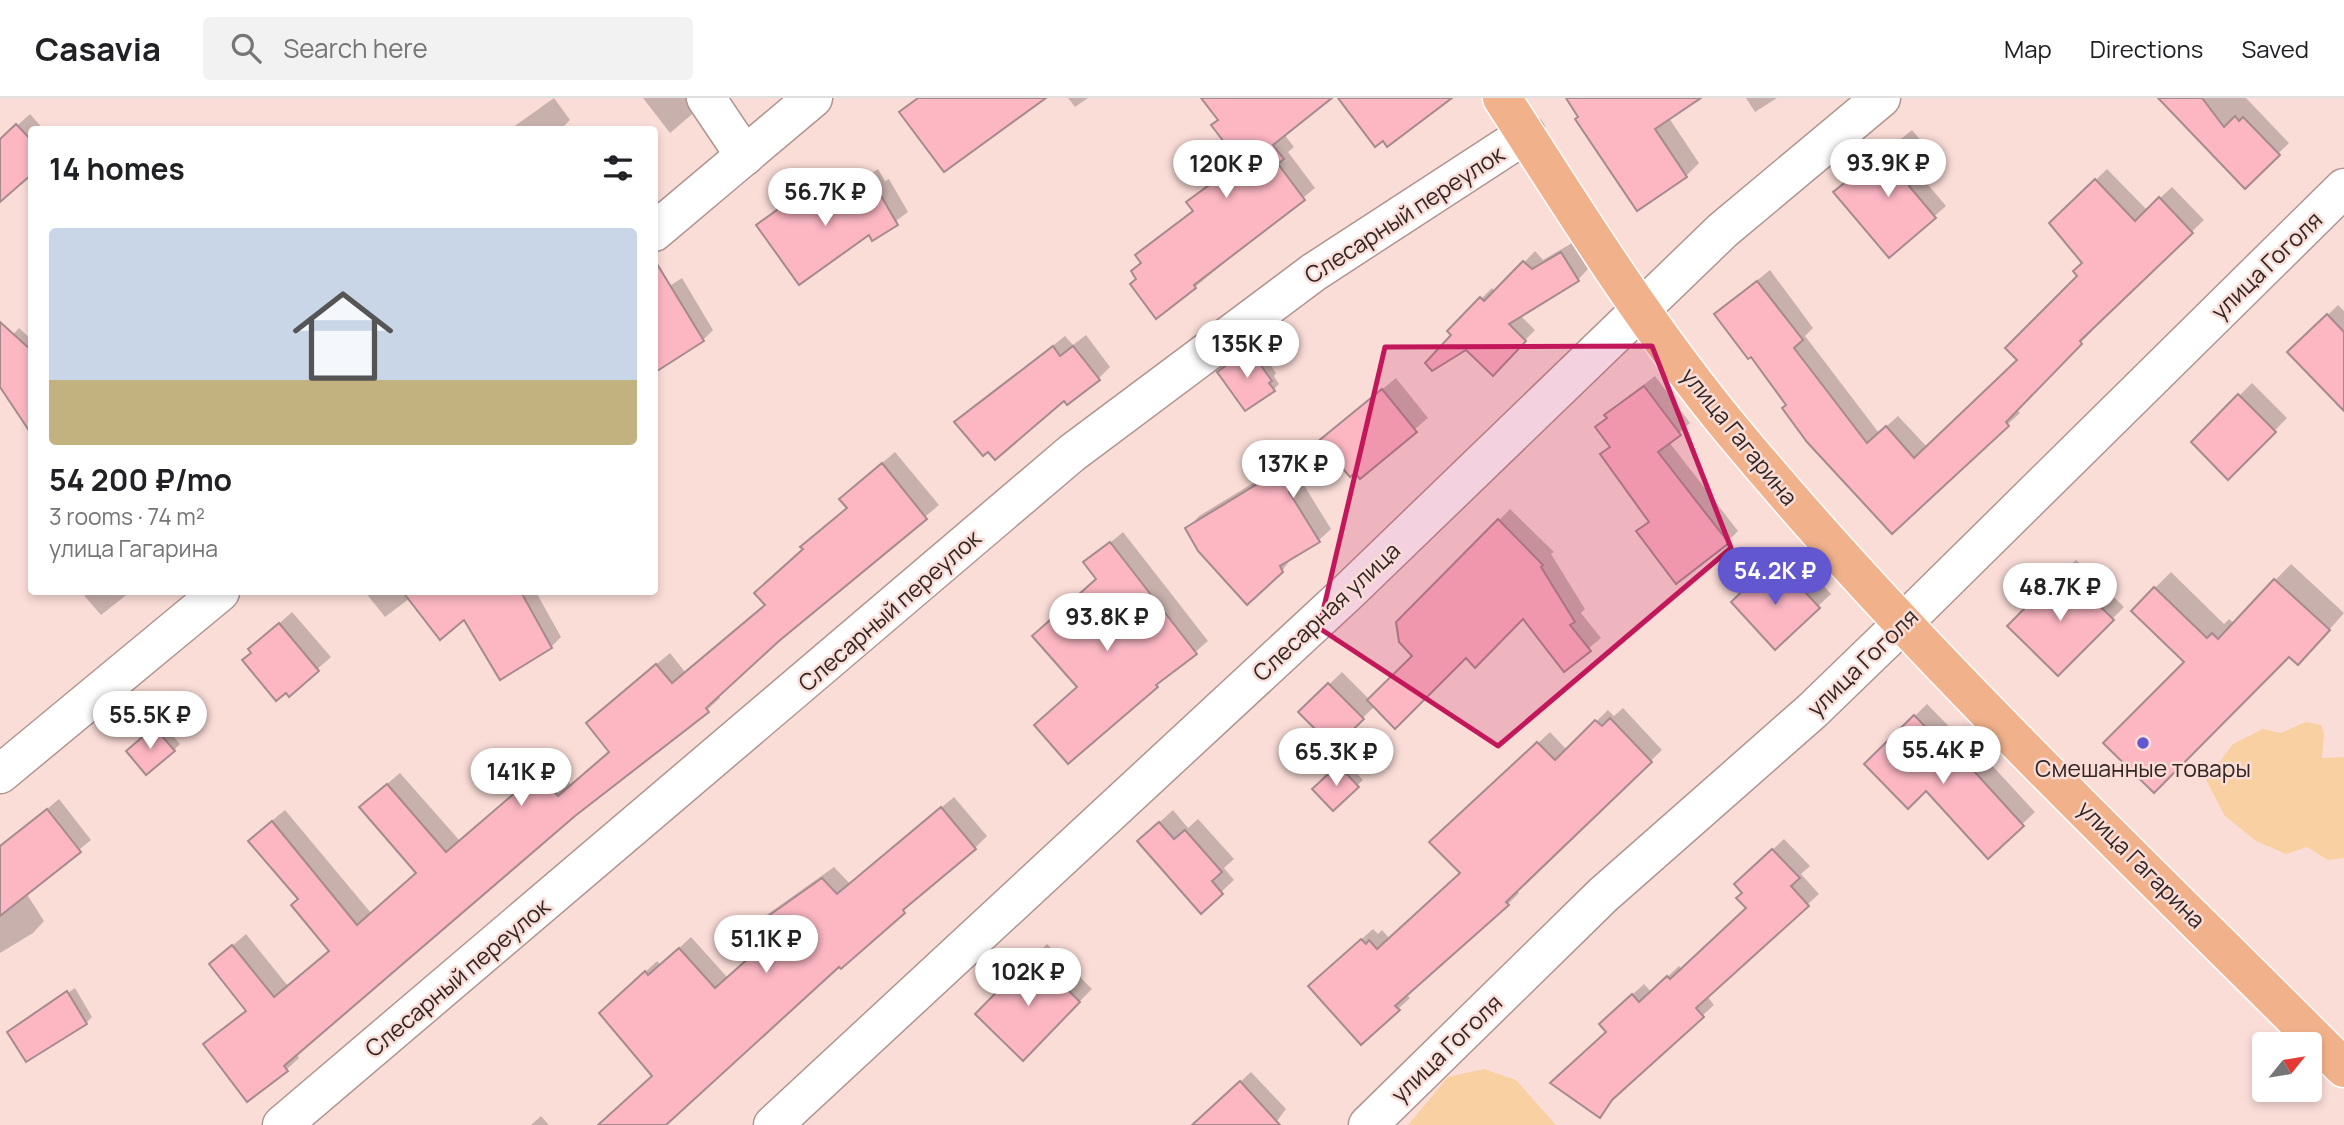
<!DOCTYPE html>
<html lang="en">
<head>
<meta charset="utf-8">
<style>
  :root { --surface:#fff; --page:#f2f2f2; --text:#202124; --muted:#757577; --line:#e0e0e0; --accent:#6357d0 }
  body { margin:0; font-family:Manrope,sans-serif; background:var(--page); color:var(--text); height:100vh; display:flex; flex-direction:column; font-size:26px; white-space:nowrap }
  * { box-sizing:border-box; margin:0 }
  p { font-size:23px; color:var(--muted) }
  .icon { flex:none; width:38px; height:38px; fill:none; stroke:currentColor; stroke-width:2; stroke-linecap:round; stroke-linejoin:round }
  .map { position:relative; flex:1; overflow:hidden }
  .sheet { position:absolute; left:28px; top:28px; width:630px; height:469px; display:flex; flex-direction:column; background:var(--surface); border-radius:7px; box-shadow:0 4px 10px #0003 }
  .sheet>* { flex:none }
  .needle { width:46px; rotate:60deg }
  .tools { position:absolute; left:2252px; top:934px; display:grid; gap:14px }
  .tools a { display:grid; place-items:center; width:70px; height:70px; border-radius:7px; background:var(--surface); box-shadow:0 4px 10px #0003; font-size:35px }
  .price { position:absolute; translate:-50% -60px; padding:0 16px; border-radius:24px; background:#fff; color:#222; font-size:23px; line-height:46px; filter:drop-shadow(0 2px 4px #0008) }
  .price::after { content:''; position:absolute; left:50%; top:42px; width:21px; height:16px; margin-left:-10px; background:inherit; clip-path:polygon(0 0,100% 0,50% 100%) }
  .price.selected { background:var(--accent); color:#fff }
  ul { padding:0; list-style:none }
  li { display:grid; align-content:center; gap:14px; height:371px; padding:0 21px }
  li span { display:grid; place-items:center; height:217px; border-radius:7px; color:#555 }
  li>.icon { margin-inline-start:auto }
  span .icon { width:126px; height:126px; fill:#fffc; stroke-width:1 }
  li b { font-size:30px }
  h2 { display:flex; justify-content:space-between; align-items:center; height:84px; padding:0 21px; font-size:30px }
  header { display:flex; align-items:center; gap:42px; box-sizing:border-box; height:98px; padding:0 35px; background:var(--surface); border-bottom:2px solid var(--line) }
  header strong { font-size:33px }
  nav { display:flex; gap:38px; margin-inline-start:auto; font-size:24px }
  .search { width:490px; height:63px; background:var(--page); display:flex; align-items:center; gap:18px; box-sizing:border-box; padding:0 24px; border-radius:7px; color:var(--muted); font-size:26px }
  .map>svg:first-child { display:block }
  .green { fill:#f8d0a1 }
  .shadow { fill:#0003 }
  .building { fill:#fcb7c3; stroke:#a68a8e; stroke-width:2 }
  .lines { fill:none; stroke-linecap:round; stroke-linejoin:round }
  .minor-casing { stroke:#b09490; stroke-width:41 }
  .major-casing { stroke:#fff; stroke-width:41 }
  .minor { stroke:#fff; stroke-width:38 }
  .major { stroke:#f1b28b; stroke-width:38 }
  .marked { fill:#c2185b; fill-opacity:0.2; stroke:#c2185b; stroke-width:5; stroke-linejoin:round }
  .poi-dot { fill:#6357d0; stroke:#fbddd8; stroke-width:2.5 }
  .labels { text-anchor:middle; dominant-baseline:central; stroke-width:5; stroke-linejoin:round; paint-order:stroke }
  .street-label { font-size:23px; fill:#312624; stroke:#fbddd8 }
  .poi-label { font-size:23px; fill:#312624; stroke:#fbddd8 }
</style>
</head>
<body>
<header>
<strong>Casavia</strong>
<div class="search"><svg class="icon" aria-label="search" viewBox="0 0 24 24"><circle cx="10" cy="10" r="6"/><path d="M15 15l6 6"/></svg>Search here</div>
<nav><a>Map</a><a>Directions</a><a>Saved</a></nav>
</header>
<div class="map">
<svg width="2344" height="1027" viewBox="0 0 2344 1027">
  <rect width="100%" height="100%" fill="#fbddd8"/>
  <g class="green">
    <path d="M 2306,624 L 2321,627 L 2324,636 L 2322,660 L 2344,659 L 2344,760 L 2328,762 L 2307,749 L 2286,756 L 2256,743 L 2225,718 L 2206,682 L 2233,646 L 2263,631 L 2281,635 Z"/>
    <path d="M 1484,971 L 1516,982 L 1556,1027 L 1408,1027 L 1448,979 Z"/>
  </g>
  <g class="shadow">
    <path d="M 554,0 L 570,22 L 560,32 L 509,32 Z"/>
    <path d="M 643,0 L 699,0 L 703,7 L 670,35 Z"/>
    <path d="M 1068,0 L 1088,0 L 1075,9 Z"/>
    <path d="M 1245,0 L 1329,0 L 1284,36 L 1294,49 L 1288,54 L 1315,90 L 1195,189 L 1138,180 L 1143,164 L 1137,157 L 1194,111 L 1188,104 L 1221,78 L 1217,72 L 1235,56 Z"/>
    <path d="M 1582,0 L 1688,0 L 1669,20 L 1699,65 L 1686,78 L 1580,18 Z"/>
    <path d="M 1746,0 L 1777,0 L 1755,14 Z"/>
    <path d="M 2172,0 L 2246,0 L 2289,45 L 2245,88 Z"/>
    <path d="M 30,16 L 44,32 L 32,32 L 32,74 L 0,102 L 0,43 Z"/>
    <path d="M 1912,32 L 1936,61 L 1919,76 L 1946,108 L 1889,158 L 1835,94 Z"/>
    <path d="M 878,71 L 885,83 L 889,81 L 908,114 L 873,140 L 869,134 L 758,127 L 821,79 L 835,98 Z"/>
    <path d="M 2107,71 L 2147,112 L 2172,89 L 2204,122 L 2090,231 L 2092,233 L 2016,311 L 2020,315 L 2008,326 L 1892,434 L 1716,216 L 1770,172 L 1813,230 L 1805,238 L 1879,335 L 1898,318 L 1927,349 L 2020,262 L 2080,178 L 2084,165 L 2052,125 Z"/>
    <path d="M 1572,145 L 1588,171 L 1578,182 L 1520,217 L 1535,232 L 1493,275 L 1449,233 L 1492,190 L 1496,194 L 1535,153 L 1543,162 Z"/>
    <path d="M 682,180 L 713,232 L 703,242 L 654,198 Z"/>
    <path d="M 2338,207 L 2344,213 L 2344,309 L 2290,254 Z"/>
    <path d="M 19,230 L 32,242 L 32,288 L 0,290 L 0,251 Z"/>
    <path d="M 1086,237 L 1110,269 L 1098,281 L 1064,301 L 957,325 L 1065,238 L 1073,247 Z"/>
    <path d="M 1256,247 L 1276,275 L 1274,278 L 1279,286 L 1273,292 L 1225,269 Z"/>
    <path d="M 1655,278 L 1690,325 L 1669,344 L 1738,433 L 1727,444 L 1639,433 L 1650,422 L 1611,348 L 1598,329 L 1617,307 Z"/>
    <path d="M 1396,280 L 1428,320 L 1360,378 L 1338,362 L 1302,384 L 1331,431 L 1318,443 L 1293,458 L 1282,473 L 1187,431 L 1199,418 L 1289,363 L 1291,366 Z"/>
    <path d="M 2252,285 L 2287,320 L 2228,380 L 2193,344 Z"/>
    <path d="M 895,354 L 939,407 L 778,542 L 718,597 L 720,600 L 707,612 L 574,716 L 296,955 L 299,960 L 286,972 L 206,946 L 247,912 L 211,866 L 246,836 L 288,888 L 330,852 L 300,800 L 250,743 L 263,730 L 285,712 L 371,815 L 418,774 L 361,709 L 374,697 L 400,675 L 460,743 L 551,663 L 571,687 L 610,653 L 601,612 L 670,555 L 685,574 L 766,506 L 804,451 L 803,449 L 848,409 L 854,389 Z"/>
    <path d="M 1510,411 L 1554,454 L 1551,456 L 1585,511 L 1581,515 L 1601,540 L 1564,571 L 1523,519 L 1466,558 L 1375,608 L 1334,648 L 1301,614 L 1342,574 L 1370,602 L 1415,558 L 1398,525 Z"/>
    <path d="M 1123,434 L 1208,543 L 1068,663 L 1097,480 L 1086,465 Z"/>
    <path d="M 1791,459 L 1799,469 L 1803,466 L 1831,496 L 1818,508 L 1733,504 L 1771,467 L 1776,473 Z"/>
    <path d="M 2076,462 L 2124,509 L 2058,576 L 2010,528 Z"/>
    <path d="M 2291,466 L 2344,515 L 2314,549 L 2289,557 L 2186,564 L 2133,512 L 2171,474 L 2224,526 L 2229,521 L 2234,525 Z"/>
    <path d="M 81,494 L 130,494 L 101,517 Z"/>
    <path d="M 365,494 L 536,494 L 561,539 L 551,549 L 410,500 L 385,519 Z"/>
    <path d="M 292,514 L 331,559 L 289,596 L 251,551 Z"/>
    <path d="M 1927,606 L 1973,653 L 1976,650 L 2035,714 L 1988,758 L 1926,691 L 1866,666 Z"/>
    <path d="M 1623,610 L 1662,652 L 1516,792 L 1519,795 L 1508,806 L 1406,896 L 1410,900 L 1398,911 L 1322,876 L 1373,831 L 1378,836 L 1382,832 L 1390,841 L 1462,774 L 1443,733 L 1550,634 L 1567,652 L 1608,612 L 1614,618 Z"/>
    <path d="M 161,624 L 180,646 L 174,652 L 135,647 Z"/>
    <path d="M 1345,662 L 1363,682 L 1333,710 L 1315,691 Z"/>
    <path d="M 954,699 L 987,738 L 975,750 L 657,1027 L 599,1027 L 654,977 L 613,904 L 657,863 L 661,867 L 691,839 L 728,880 L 761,849 L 750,833 L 761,821 L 834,769 L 850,786 Z"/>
    <path d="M 59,701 L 91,742 L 26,795 L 44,823 L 33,835 L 0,855 L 0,750 Z"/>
    <path d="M 1173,712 L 1188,730 L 1198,721 L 1234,761 L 1224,770 L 1234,782 L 1201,813 L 1152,731 Z"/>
    <path d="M 1784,741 L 1810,768 L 1801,776 L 1819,796 L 1707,898 L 1714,907 L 1621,992 L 1600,1018 L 1613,914 L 1644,886 L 1651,894 L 1679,868 L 1682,871 L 1748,809 L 1744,795 L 1747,775 Z"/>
    <path d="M 1047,846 L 1092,891 L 1023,960 L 978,916 Z"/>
    <path d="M 75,890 L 92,919 L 86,925 L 13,932 Z"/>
    <path d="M 1251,974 L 1286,1011 L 1274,1027 L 1194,1027 Z"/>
    <path d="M 541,1018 L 549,1027 L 531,1027 Z"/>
  </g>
  <g class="building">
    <path d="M 918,0 L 1046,0 L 944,74 L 899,14 Z"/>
    <path d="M 1201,0 L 1332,0 L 1273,47 L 1284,61 L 1278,66 L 1305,102 L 1194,187 L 1196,190 L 1156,221 L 1130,186 L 1136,181 L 1131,173 L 1141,165 L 1135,157 L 1193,113 L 1186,104 L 1220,79 L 1214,72 L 1234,57 L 1211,27 L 1218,22 Z"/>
    <path d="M 1338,0 L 1452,0 L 1387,49 L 1383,43 L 1375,49 Z"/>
    <path d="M 1566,0 L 1701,0 L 1655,31 L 1687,79 L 1637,113 L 1575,21 L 1578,19 Z"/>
    <path d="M 2158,0 L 2202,0 L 2224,29 L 2235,18 L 2239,23 L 2243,19 L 2280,57 L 2245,91 Z"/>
    <path d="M 16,26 L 32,43 L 32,76 L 0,104 L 0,41 Z"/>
    <path d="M 1900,42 L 1926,73 L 1909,88 L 1936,120 L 1889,160 L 1833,94 Z"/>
    <path d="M 867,81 L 874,93 L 877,91 L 898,127 L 872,143 L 869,137 L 799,187 L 756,127 L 809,89 L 823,108 Z"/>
    <path d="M 2095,81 L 2135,123 L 2159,99 L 2193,135 L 2080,243 L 2082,246 L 2006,324 L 2009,328 L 1892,436 L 1807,344 L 1782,310 L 1786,307 L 1751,259 L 1748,261 L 1714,216 L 1757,183 L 1803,242 L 1794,250 L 1867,345 L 1886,328 L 1914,360 L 2017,262 L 2005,250 L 2077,178 L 2073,173 L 2082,165 L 2049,125 Z"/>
    <path d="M 1561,154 L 1579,183 L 1509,226 L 1526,243 L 1493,278 L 1466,252 L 1432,273 L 1425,265 L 1451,237 L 1447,233 L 1480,199 L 1484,203 L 1523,163 L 1532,171 Z"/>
    <path d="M 654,161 L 704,243 L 654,275 Z"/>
    <path d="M 2327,216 L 2344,234 L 2344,313 L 2287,254 Z"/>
    <path d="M 0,224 L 32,253 L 32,337 L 0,289 Z"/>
    <path d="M 1053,248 L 1060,258 L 1073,248 L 1100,282 L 1067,307 L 1064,303 L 995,362 L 988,354 L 983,358 L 954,324 Z"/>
    <path d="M 1249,251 L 1272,283 L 1269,285 L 1275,293 L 1245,313 L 1217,274 Z"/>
    <path d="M 1644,288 L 1681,337 L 1658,354 L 1729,445 L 1676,486 L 1636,433 L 1649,424 L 1600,356 L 1610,349 L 1595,329 L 1607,320 L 1604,317 Z"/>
    <path d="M 1382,291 L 1417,334 L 1360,381 L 1355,375 L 1350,379 L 1338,365 L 1289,394 L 1320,444 L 1280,468 L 1283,474 L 1247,507 L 1198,453 L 1185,430 L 1277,374 L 1278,376 Z"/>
    <path d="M 2238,296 L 2276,334 L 2228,382 L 2191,344 Z"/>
    <path d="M 882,365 L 927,421 L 779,543 L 706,610 L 709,614 L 575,718 L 284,968 L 288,973 L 247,1004 L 203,946 L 246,913 L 209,866 L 232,847 L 274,899 L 329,853 L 291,807 L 298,801 L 248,743 L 272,723 L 357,827 L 416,775 L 359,709 L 387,686 L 446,754 L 538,675 L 558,698 L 609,654 L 586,625 L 656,566 L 672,585 L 765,507 L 754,495 L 803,451 L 800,449 L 847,410 L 839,401 Z"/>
    <path d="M 1498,421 L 1543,467 L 1541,469 L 1575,524 L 1570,527 L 1591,553 L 1564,574 L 1523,521 L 1475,570 L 1466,560 L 1395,631 L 1367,602 L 1412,558 L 1399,544 L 1396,524 Z"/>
    <path d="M 1110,444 L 1197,556 L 1156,587 L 1158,589 L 1068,666 L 1034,627 L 1077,589 L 1032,538 L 1096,481 L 1083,464 Z"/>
    <path d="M 1777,470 L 1786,480 L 1789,477 L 1820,510 L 1775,552 L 1731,504 L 1758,478 L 1762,484 Z"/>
    <path d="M 2063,472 L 2114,522 L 2058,578 L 2007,528 Z"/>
    <path d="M 2274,481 L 2330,532 L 2298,567 L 2289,559 L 2154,695 L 2103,645 L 2184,564 L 2131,513 L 2154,489 L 2207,540 L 2212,535 L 2218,541 Z"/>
    <path d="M 403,494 L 521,494 L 552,550 L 500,582 L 464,522 L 440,542 Z"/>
    <path d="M 279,525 L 319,573 L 289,599 L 286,595 L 276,603 L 242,562 L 251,555 L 248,551 Z"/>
    <path d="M 1328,585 L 1364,621 L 1334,650 L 1298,614 Z"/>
    <path d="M 1914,617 L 1959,664 L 1963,661 L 2024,728 L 1988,761 L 1926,693 L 1908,711 L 1864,666 Z"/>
    <path d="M 1610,620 L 1652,664 L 1506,804 L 1509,807 L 1395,908 L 1400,912 L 1361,947 L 1308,888 L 1361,841 L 1366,846 L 1369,842 L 1377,851 L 1460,775 L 1429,744 L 1537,644 L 1555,662 L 1595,622 L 1602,628 Z"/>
    <path d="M 154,629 L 175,653 L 146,677 L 126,653 Z"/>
    <path d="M 1338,667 L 1359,689 L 1333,713 L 1312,691 Z"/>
    <path d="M 941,709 L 976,751 L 903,812 L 905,815 L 841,871 L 839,869 L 666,1027 L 598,1027 L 652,978 L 599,915 L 645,873 L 648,877 L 679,850 L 715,890 L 760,850 L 747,833 L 822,780 L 837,796 Z"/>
    <path d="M 47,711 L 81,754 L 0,818 L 0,748 Z"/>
    <path d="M 1159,724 L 1174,741 L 1185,732 L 1222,774 L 1212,783 L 1223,796 L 1201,816 L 1137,743 Z"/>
    <path d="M 1772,751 L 1800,780 L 1791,788 L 1809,808 L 1696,910 L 1704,919 L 1612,1002 L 1600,1020 L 1550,985 L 1606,934 L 1599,926 L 1632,896 L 1639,904 L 1667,878 L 1670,881 L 1746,810 L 1736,800 L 1742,795 L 1734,786 Z"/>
    <path d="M 1033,857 L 1080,904 L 1023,963 L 975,916 Z"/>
    <path d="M 67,893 L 87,926 L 26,964 L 7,934 Z"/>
    <path d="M 1240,983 L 1280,1027 L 1192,1027 Z"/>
  </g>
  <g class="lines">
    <g class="minor-casing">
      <g id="minor">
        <path d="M 706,0 L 745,58"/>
        <path d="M 654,134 L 813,0"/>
        <path d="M 0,676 L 220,494"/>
        <path d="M 282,1027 L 1072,355 L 1314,174 L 1526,36"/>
        <path d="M 773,1027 L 1348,494 L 1723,132 L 1881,0"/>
        <path d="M 1368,1027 L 1603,797 L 1812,613 L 1902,526 L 2344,90"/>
      </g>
    </g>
    <g class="major-casing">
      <path id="major" d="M 1502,0 C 1574,112 1645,227 1730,330 C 1919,558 2136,761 2344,970"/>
    </g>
    <use href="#minor" class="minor"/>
    <use href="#major" class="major"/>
  </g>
  <path class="marked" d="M 1652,248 L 1731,450 L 1498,648 L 1319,530 L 1385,249 Z"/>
  <circle class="poi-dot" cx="2143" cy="645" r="7"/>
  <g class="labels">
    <g class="street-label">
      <text transform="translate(1404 116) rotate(-33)">Слесарный переулок</text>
      <text transform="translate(2266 167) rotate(-44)">улица Гоголя</text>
      <text transform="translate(1740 338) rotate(51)">улица Гагарина</text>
      <text transform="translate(889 512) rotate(-41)">Слесарный переулок</text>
      <text transform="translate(1326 513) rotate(-43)">Слесарная улица</text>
      <text transform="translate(1862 564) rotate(-44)">улица Гоголя</text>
      <text transform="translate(2142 766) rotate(45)">улица Гагарина</text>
      <text transform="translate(457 879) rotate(-40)">Слесарный переулок</text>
      <text transform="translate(1446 950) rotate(-44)">улица Гоголя</text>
    </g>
    <g class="poi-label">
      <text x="2143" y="670">Смешанные товары</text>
    </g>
  </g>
</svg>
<div class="tools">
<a><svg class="needle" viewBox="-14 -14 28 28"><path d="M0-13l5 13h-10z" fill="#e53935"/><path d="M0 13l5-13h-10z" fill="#757577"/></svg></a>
</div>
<b class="price" style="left:1888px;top:101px">93.9K ₽</b>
<b class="price" style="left:1226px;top:102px">120K ₽</b>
<b class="price" style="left:825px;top:130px">56.7K ₽</b>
<b class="price" style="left:1247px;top:282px">135K ₽</b>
<b class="price" style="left:1293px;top:402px">137K ₽</b>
<b class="price selected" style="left:1775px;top:509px">54.2K ₽</b>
<b class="price" style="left:2060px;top:525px">48.7K ₽</b>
<b class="price" style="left:1107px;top:555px">93.8K ₽</b>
<b class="price" style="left:150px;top:653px">55.5K ₽</b>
<b class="price" style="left:1943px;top:688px">55.4K ₽</b>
<b class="price" style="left:1336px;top:690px">65.3K ₽</b>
<b class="price" style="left:521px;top:710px">141K ₽</b>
<b class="price" style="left:766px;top:877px">51.1K ₽</b>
<b class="price" style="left:1028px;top:910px">102K ₽</b>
<section class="sheet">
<h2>14 homes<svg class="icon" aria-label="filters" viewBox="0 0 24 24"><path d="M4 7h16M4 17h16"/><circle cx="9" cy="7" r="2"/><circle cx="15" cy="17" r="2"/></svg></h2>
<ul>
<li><span style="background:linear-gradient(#c9d6e8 70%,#c2b280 0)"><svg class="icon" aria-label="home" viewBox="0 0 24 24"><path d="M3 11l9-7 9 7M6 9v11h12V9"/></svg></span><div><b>54 200 ₽/mo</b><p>3 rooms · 74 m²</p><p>улица Гагарина</p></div></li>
</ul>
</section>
</div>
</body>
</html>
